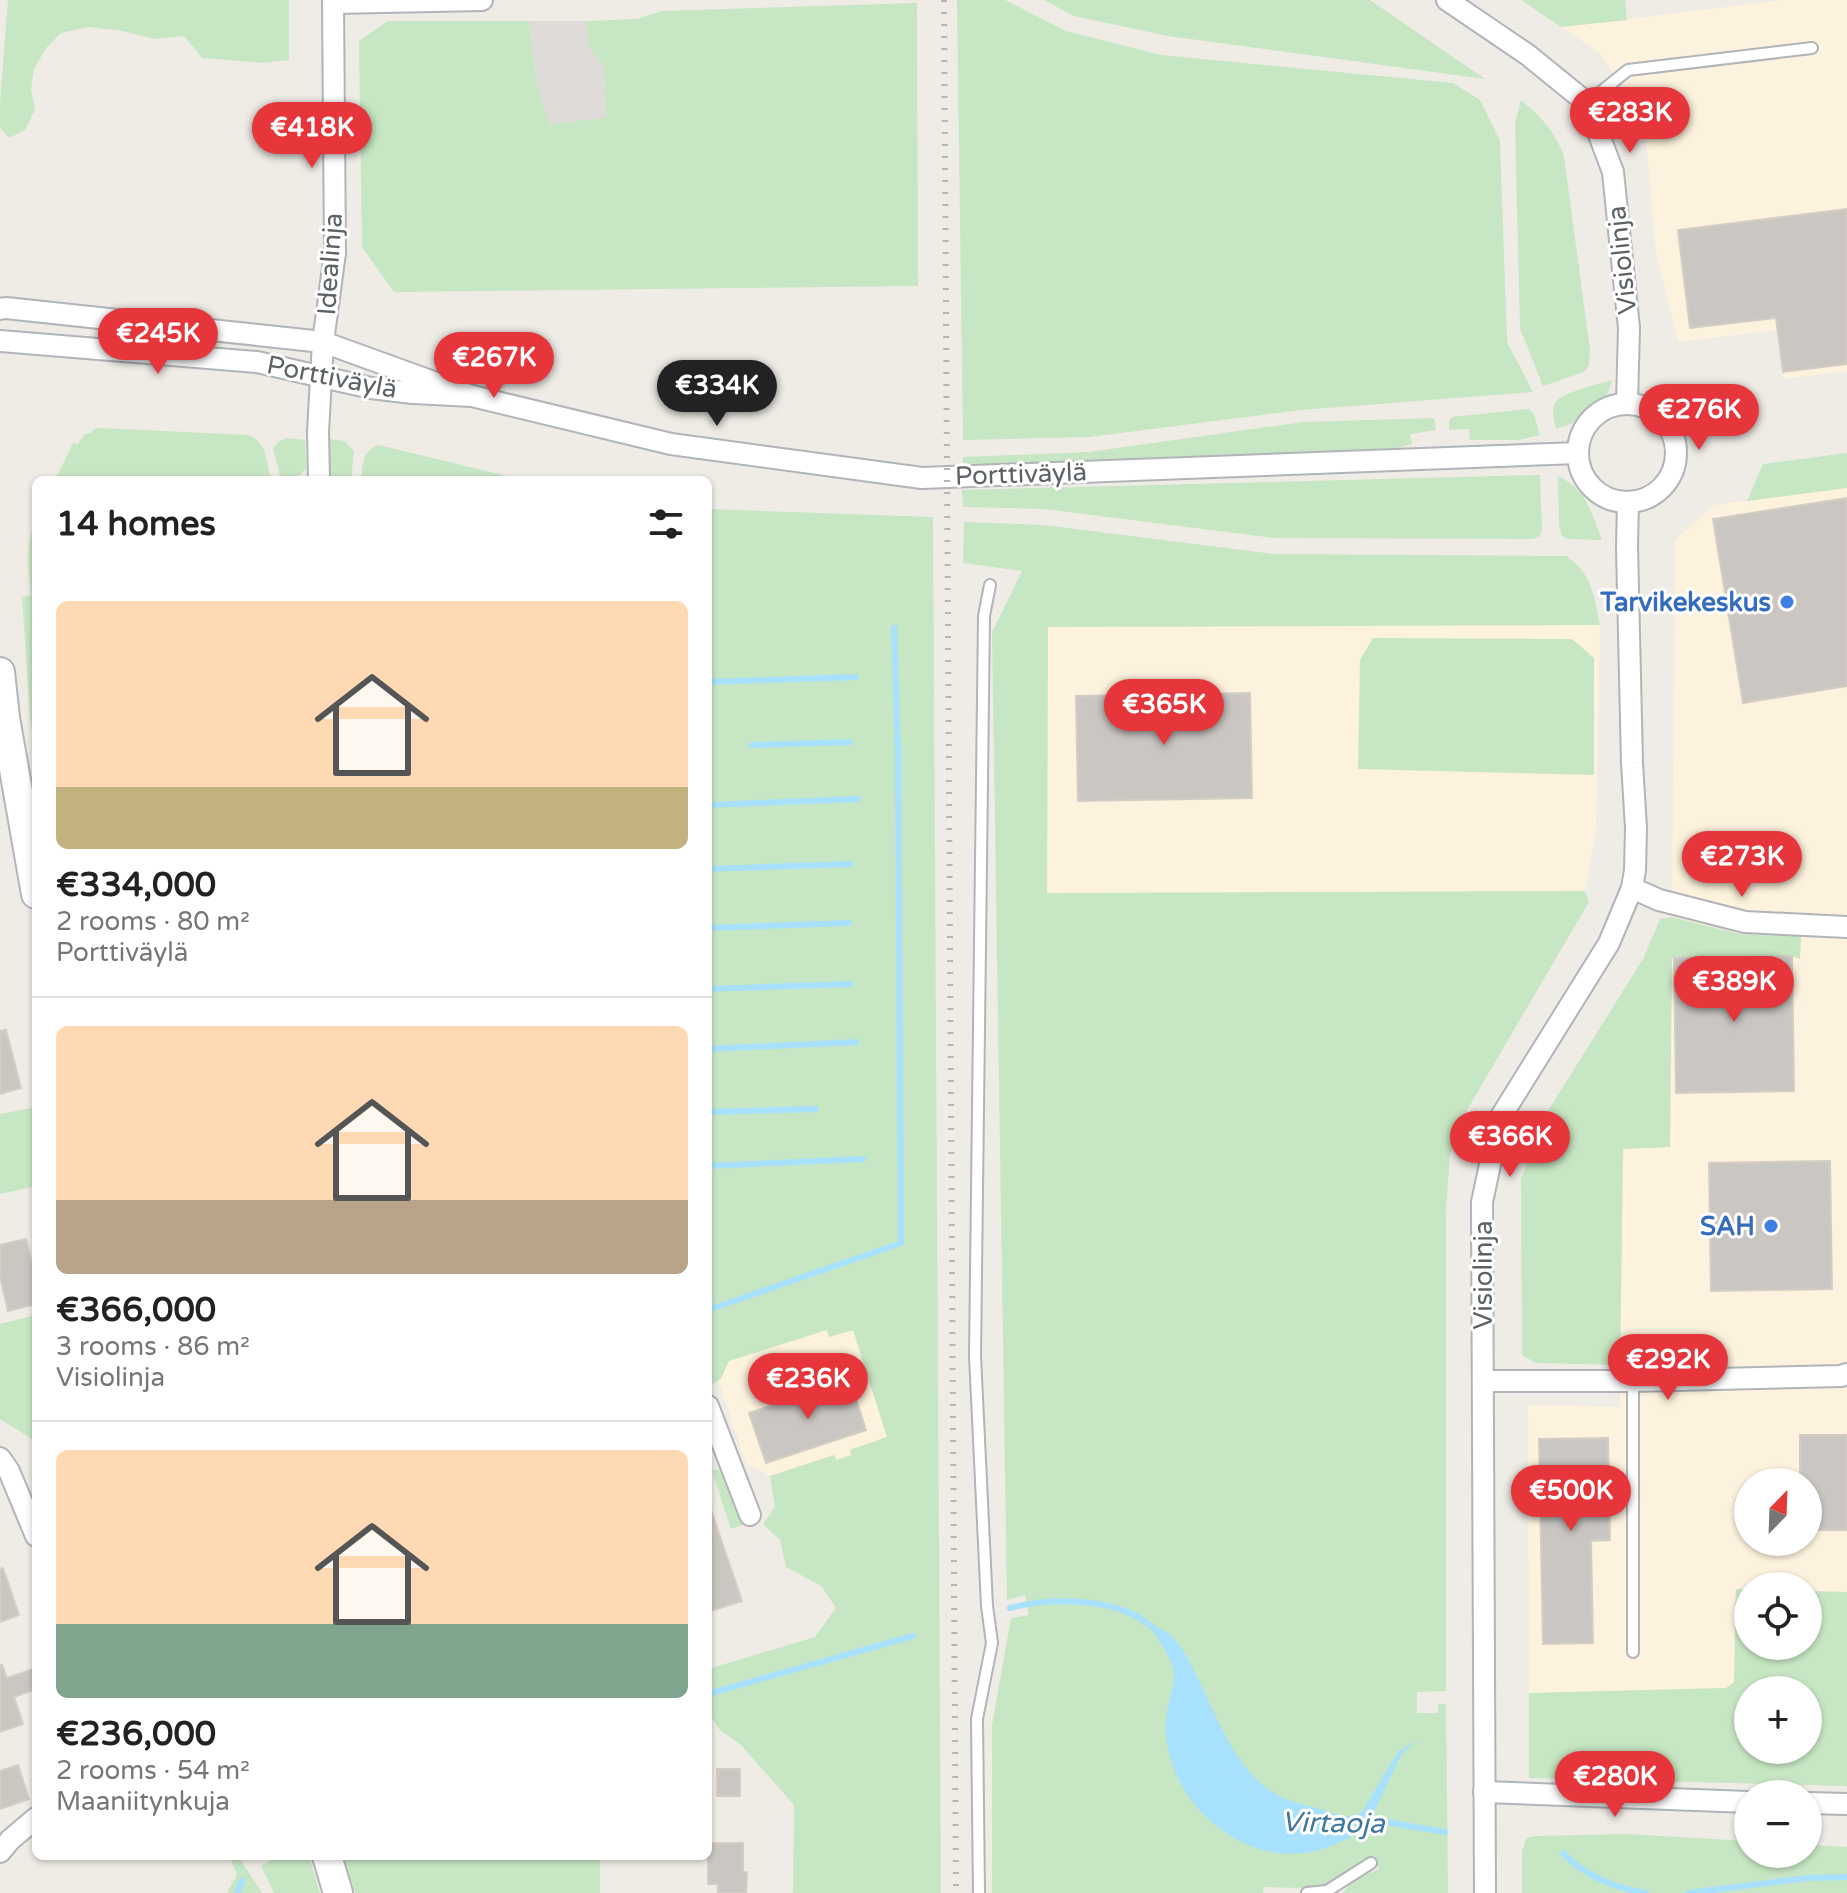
<!DOCTYPE html>
<html lang="en">
<head>
<meta charset="utf-8">
<style>
  :root { --surface:#fff; --page:#f6f6f6; --text:#222; --muted:#767676; --line:#e0e0e0; --accent:#e6363b }
  body { margin:0; font-family:"Varela Round",sans-serif; background:var(--page); color:var(--text); height:100vh; display:flex; flex-direction:column; font-size:30px; white-space:nowrap }
  * { box-sizing:border-box; margin:0 }
  p { font-size:26px; color:var(--muted) }
  .icon { flex:none; width:44px; height:44px; fill:none; stroke:currentColor; stroke-width:2; stroke-linecap:round; stroke-linejoin:round }
  .map { position:relative; flex:1; overflow:hidden }
  .drawer { position:absolute; left:32px; top:476px; width:680px; height:1384px; display:flex; flex-direction:column; background:var(--surface); border-radius:12px; box-shadow:0 2px 6px #0004 }
  .drawer>* { flex:none }
  .needle { width:52px; rotate:23deg }
  .fabs { position:absolute; left:1734px; top:1468px; display:grid; gap:16px }
  .fabs a { display:grid; place-items:center; width:88px; height:88px; border-radius:50%; background:var(--surface); box-shadow:0 2px 6px #0004; font-size:40px }
  .price { position:absolute; translate:-50% -68px; padding:0 18px; border-radius:28px; background:var(--accent); color:#fff; font-size:26px; line-height:52px; filter:drop-shadow(0 2px 4px #0008) }
  .price::after { content:''; position:absolute; left:50%; top:48px; width:24px; height:18px; margin-left:-12px; background:inherit; clip-path:polygon(0 0,100% 0,50% 100%) }
  .price.current { background:#222; color:#fff }
  ul { padding:0; list-style:none }
  li { display:grid; align-content:center; gap:16px; height:424px; padding:0 24px }
  li+li { border-top:2px solid var(--line) }
  li span { display:grid; place-items:center; height:248px; border-radius:12px; color:#555 }
  li>.icon { margin-inline-start:auto }
  span .icon { width:144px; height:144px; fill:#fffc; stroke-width:1 }
  li b { font-size:34px }
  h2 { display:flex; justify-content:space-between; align-items:center; height:96px; padding:0 24px; font-size:34px }
  .map>svg:first-child { display:block }
  .commercial { fill:#fdf2dd; fill-rule:evenodd }
  .industrial { fill:#dedbd8 }
  .green { fill:#c7e6c3; fill-rule:evenodd }
  .water { fill:#a8e1fd }
  .lines { fill:none; stroke-linecap:round; stroke-linejoin:round }
  .stream { stroke:#a8e1fd; stroke-width:6 }
  .building { fill:#cac7c3; stroke:#d4cdc4; stroke-width:2 }
  .lane-casing { stroke:#b1b4b8; stroke-width:14 }
  .street-casing { stroke:#b1b4b8; stroke-width:24 }
  .secondary-casing { stroke:#b2b6ba; stroke-width:32 }
  .lane { stroke:#fff; stroke-width:10 }
  .street { stroke:#fff; stroke-width:20 }
  .secondary { stroke:#fff; stroke-width:28 }
  .rail { stroke:#b4b5b6; stroke-width:6; stroke-dasharray:2 10; stroke-linecap:butt }
  .shop-dot { fill:#3f7fe0; stroke:#fff; stroke-width:3 }
  .labels { text-anchor:middle; dominant-baseline:central; stroke-width:6; stroke-linejoin:round; paint-order:stroke }
  .street-label { font-size:26px; fill:#5d6266; stroke:#fff }
  .shop-label { font-size:26px; font-weight:bold; fill:#366cbe; stroke:#fff; text-anchor:end }
  .water-label { font-size:28px; font-style:italic; fill:#3f779e; stroke:#fff }
</style>
</head>
<body>
<div class="map">
<svg width="1847" height="1893" viewBox="0 0 1847 1893">
  <rect width="100%" height="100%" fill="#efece6"/>
  <g class="commercial">
    <path d="M 1784,0 L 1847,0 L 1847,371 L 1784,379 L 1777,330 L 1678,342 L 1656,253 L 1645,127 L 1601,54 L 1561,27 Z"/>
    <path d="M 1847,488 L 1847,1592 L 1808,1591 L 1808,1586 L 1748,1586 L 1748,1589 L 1736,1589 L 1734,1682 L 1727,1688 L 1529,1693 L 1528,1405 L 1620,1407 L 1623,1148 L 1670,1147 L 1675,541 L 1713,505 ZM 1748,1482 L 1808,1482 L 1808,1542 L 1748,1542 Z"/>
    <path d="M 1600,625 L 1596,828 L 1585,891 L 1047,893 L 1048,626 Z"/>
    <path d="M 847,1284 L 887,1438 L 850,1449 L 852,1455 L 836,1461 L 834,1455 L 770,1476 L 746,1464 L 716,1374 L 732,1352 Z"/>
  </g>
  <path class="industrial" d="M 529,21 L 586,21 L 588,45 L 604,69 L 606,119 L 548,124 L 537,84 Z"/>
  <g class="green">
    <path d="M 8,0 L 289,0 L 289,60 L 262,63 L 202,58 L 184,36 L 154,39 L 123,31 L 88,27 L 61,33 L 46,48 L 34,69 L 31,90 L 35,109 L 25,130 L 9,138 L 0,128 L 0,103 Z"/>
    <path d="M 957,0 L 1005,0 L 1066,31 L 1161,55 L 1453,83 L 1480,100 L 1500,141 L 1507,342 L 1533,392 L 1301,410 L 1089,437 L 963,440 Z"/>
    <path d="M 1044,0 L 1370,0 L 1485,79 L 1168,36 L 1074,16 Z"/>
    <path d="M 1521,0 L 1625,0 L 1627,20 L 1561,27 Z"/>
    <path d="M 917,3 L 918,286 L 394,292 L 362,247 L 359,41 L 388,21 L 529,21 L 537,84 L 549,124 L 606,118 L 604,69 L 588,45 L 586,21 L 637,19 L 662,11 Z"/>
    <path d="M 1521,100 C 1542,118 1553,129 1564,156 L 1590,350 L 1589,365 L 1584,372 L 1543,386 L 1520,328 L 1515,124 Z"/>
    <path d="M 1612,380 C 1603,414 1586,419 1556,429 C 1555,422 1551,410 1555,403 C 1562,392 1599,384 1612,380 Z"/>
    <path d="M 1529,409 L 1534,414 L 1540,435 L 1519,440 L 1470,440 L 1469,429 L 1449,430 L 1449,421 L 1452,417 Z"/>
    <path d="M 1434,418 L 1436,430 L 1410,434 L 1412,444 L 1366,457 L 963,467 L 963,457 L 1089,452 L 1303,422 Z"/>
    <path d="M 101,428 L 248,435 C 267,441 267,463 271,480 L 262,480 L 261,477 L 188,480 L 55,480 L 73,443 L 78,444 L 85,434 L 92,433 L 93,429 Z"/>
    <path d="M 286,438 L 305,440 L 306,469 L 295,480 L 281,480 L 273,448 L 278,442 Z"/>
    <path d="M 329,439 L 344,441 L 354,451 L 351,480 L 329,480 Z"/>
    <path d="M 378,445 L 387,447 L 523,480 L 361,480 C 363,465 362,451 378,445 Z"/>
    <path d="M 1847,453 L 1847,488 L 1747,501 L 1763,464 Z"/>
    <path d="M 1540,475 L 1542,529 L 1540,536 L 1533,539 L 1273,538 L 1044,509 L 963,507 L 962,490 Z"/>
    <path d="M 1558,476 C 1587,489 1591,513 1602,540 L 1568,539 L 1562,536 L 1559,526 Z"/>
    <path d="M 708,509 L 933,517 L 941,1893 L 793,1893 L 794,1805 L 740,1744 L 720,1730 L 708,1712 L 708,1669 L 815,1637 L 836,1608 L 821,1586 L 786,1567 L 780,1540 L 763,1524 L 775,1507 L 770,1476 L 834,1455 L 837,1460 L 851,1455 L 850,1450 L 887,1437 L 853,1330 L 829,1337 L 827,1330 L 729,1361 L 720,1380 L 712,1384 L 708,1382 Z"/>
    <path d="M 36,520 L 36,756 L 30,717 L 22,597 L 31,595 C 29,570 25,544 36,520 Z"/>
    <path d="M 964,522 L 1044,525 L 1273,554 L 1566,556 C 1592,573 1594,596 1600,625 L 1048,627 L 1047,893 L 1585,891 L 1589,902 L 1460,1122 L 1450,1155 L 1446,1210 L 1446,1691 L 1417,1692 L 1417,1713 L 1438,1713 L 1438,1704 L 1446,1704 L 1448,1893 L 1343,1893 L 1353,1880 L 1379,1869 L 1372,1856 L 1326,1884 L 1306,1888 L 1264,1887 L 1263,1893 L 992,1893 L 992,1725 L 1011,1618 L 1029,1615 L 1025,1595 L 1007,1600 L 992,632 L 1022,571 L 963,563 Z"/>
    <path d="M 1373,638 L 1572,639 L 1594,658 L 1594,775 L 1358,769 L 1360,660 Z"/>
    <path d="M 1672,917 L 1740,934 L 1801,936 L 1800,959 L 1792,956 L 1672,958 L 1670,1147 L 1623,1149 L 1620,1365 L 1536,1363 L 1522,1355 L 1521,1179 L 1546,1114 L 1643,959 L 1660,919 Z"/>
    <path d="M 36,1107 L 36,1186 L 0,1194 L 0,1114 Z"/>
    <path d="M 36,1315 L 36,1441 L 35,1441 L 0,1419 L 0,1324 Z"/>
    <path d="M 718,1469 L 723,1472 L 738,1516 L 742,1515 L 748,1523 L 731,1529 L 712,1471 Z"/>
    <path d="M 1736,1589 L 1748,1589 L 1748,1646 L 1808,1646 L 1808,1591 L 1847,1592 L 1847,1786 L 1529,1778 L 1529,1693 L 1726,1688 L 1734,1682 ZM 1748,1690 L 1808,1690 L 1808,1750 L 1748,1750 Z"/>
    <path d="M 1628,1834 L 1748,1841 L 1748,1854 L 1808,1854 L 1808,1845 L 1847,1847 L 1847,1893 L 1522,1893 L 1522,1851 L 1527,1838 L 1535,1836 Z"/>
    <path d="M 229,1856 L 238,1856 L 262,1893 L 227,1893 L 237,1874 Z"/>
    <path d="M 278,1856 L 309,1856 L 320,1893 L 274,1893 L 261,1866 Z"/>
    <path d="M 343,1856 L 600,1856 L 600,1893 L 355,1893 Z"/>
  </g>
  <path class="water" d="M 1147,1622 C 1154,1626 1162,1629 1169,1634 C 1181,1643 1190,1662 1196,1675 C 1217,1715 1235,1773 1279,1796 C 1291,1802 1307,1805 1320,1809 C 1334,1813 1348,1820 1361,1813 L 1398,1752 L 1417,1740 L 1401,1755 L 1374,1812 L 1379,1821 C 1360,1832 1340,1844 1319,1850 C 1255,1868 1189,1820 1171,1760 C 1165,1742 1164,1725 1168,1706 C 1170,1695 1176,1682 1174,1670 C 1171,1656 1155,1635 1147,1622 Z"/>
  <g class="lines">
    <g class="stream">
      <path d="M 708,682 L 856,677"/>
      <path d="M 752,745 L 850,742"/>
      <path d="M 708,805 L 858,799"/>
      <path d="M 708,869 L 850,864"/>
      <path d="M 708,928 L 849,923"/>
      <path d="M 708,989 L 850,984"/>
      <path d="M 708,1049 L 856,1042"/>
      <path d="M 708,1112 L 816,1109"/>
      <path d="M 708,1166 L 863,1159"/>
      <path d="M 708,1310 L 901,1243 L 898,749 L 894,628"/>
      <path d="M 1010,1608 C 1050,1597 1119,1597 1152,1627"/>
      <path d="M 708,1694 L 913,1636"/>
      <path d="M 1373,1823 L 1379,1821 L 1445,1832"/>
      <path d="M 1563,1853 C 1583,1875 1617,1889 1646,1893"/>
      <path d="M 237,1893 L 242,1881"/>
      <path d="M 1688,1893 L 1808,1878 L 1847,1877"/>
    </g>
  </g>
  <g class="building">
    <path d="M 1847,209 L 1847,364 L 1783,372 L 1776,318 L 1690,328 L 1678,230 Z"/>
    <path d="M 1847,498 L 1847,686 L 1743,703 L 1713,519 Z"/>
    <path d="M 1250,693 L 1252,798 L 1078,801 L 1076,696 Z"/>
    <path d="M 1792,956 L 1794,1091 L 1676,1093 L 1674,958 Z"/>
    <path d="M 6,1030 L 21,1088 L 0,1094 L 0,1031 Z"/>
    <path d="M 1830,1161 L 1832,1289 L 1711,1291 L 1709,1163 Z"/>
    <path d="M 26,1239 L 36,1281 L 36,1304 L 8,1311 L 0,1276 L 0,1245 Z"/>
    <path d="M 850,1380 L 866,1430 L 766,1463 L 749,1413 Z"/>
    <path d="M 1800,1435 L 1847,1435 L 1847,1530 L 1808,1530 L 1808,1482 L 1800,1482 Z"/>
    <path d="M 1608,1438 L 1610,1540 L 1591,1541 L 1593,1643 L 1543,1644 L 1539,1439 Z"/>
    <path d="M 708,1510 L 711,1510 L 742,1601 L 708,1612 Z"/>
    <path d="M 3,1568 L 19,1615 L 0,1622 L 0,1569 Z"/>
    <path d="M 0,1665 L 2,1665 L 7,1678 L 33,1669 L 36,1678 L 36,1689 L 14,1697 L 23,1724 L 0,1732 Z"/>
    <path d="M 18,1765 L 29,1799 L 0,1809 L 0,1771 Z"/>
    <rect x="717" y="1769" width="23" height="27"/>
    <path d="M 708,1843 L 743,1843 L 743,1873 L 747,1872 L 746,1893 L 718,1893 L 718,1884 L 708,1884 Z"/>
  </g>
  <g class="lines">
    <g class="lane-casing">
      <g id="lane">
        <path d="M 1587,103 L 1628,70 L 1812,48"/>
        <path d="M 1633,1652 L 1633,1381"/>
        <path d="M 979,1893 L 977,1719 L 992,1643 L 987,1606 L 975,1356 L 984,616 L 990,585"/>
        <path d="M 1307,1893 L 1327,1891 L 1371,1863"/>
      </g>
    </g>
    <g class="street-casing">
      <g id="street">
        <path d="M 1447,0 L 1528,55 L 1587,103 L 1613,172 L 1629,328 L 1627,403"/>
        <path d="M 333,3 L 482,0"/>
        <path d="M 0,309 L 6,308 L 323,342 L 472,396 L 413,393 L 371,388 L 257,362 L 0,341"/>
        <path d="M 472,396 L 671,444 L 922,478 L 1578,453"/>
        <circle cx="1627" cy="453" r="49"/>
        <path d="M 319,480 L 318,432 L 323,342 L 335,253 L 333,0"/>
        <path d="M 1632,888 L 1659,900 L 1745,922 L 1847,927"/>
        <path d="M 1484,1381 L 1633,1381 L 1841,1376 L 1847,1374"/>
        <path d="M 708,1406 L 750,1515"/>
        <path d="M 0,1458 L 9,1471 L 36,1536"/>
        <path d="M 1484,1792 L 1748,1802"/>
        <path d="M 1808,1803 L 1847,1804"/>
        <path d="M 0,1852 L 10,1840 L 36,1818"/>
        <path d="M 1485,1893 L 1482,1202 L 1500,1118 L 1609,943 L 1632,888 L 1635,870 L 1636,828 L 1632,763 L 1627,548 L 1628,502"/>
      </g>
    </g>
    <g class="secondary-casing">
      <g id="secondary">
        <path d="M 0,672 L 5,718 L 36,894"/>
        <path d="M 327,1856 L 338,1893"/>
      </g>
    </g>
    <use href="#lane" class="lane"/>
    <use href="#street" class="street"/>
    <use href="#secondary" class="secondary"/>
    <path class="rail" d="M 944,0 L 956,1893"/>
  </g>
  <g class="shop-dot">
    <circle cx="1787" cy="602" r="8"/>
    <circle cx="1771" cy="1226" r="8"/>
  </g>
  <g class="labels">
    <g class="street-label">
      <text transform="translate(1622 260) rotate(-96)">Visiolinja</text>
      <text transform="translate(330 264) rotate(-86)">Idealinja</text>
      <text transform="translate(332 377) rotate(11)">Porttiväylä</text>
      <text transform="translate(1021 474) rotate(-2)">Porttiväylä</text>
      <text transform="translate(1483 1275) rotate(-90)">Visiolinja</text>
    </g>
    <g class="shop-label">
      <text x="1771" y="602">Tarvikekeskus</text>
      <text x="1755" y="1226">SAH</text>
    </g>
    <g class="water-label">
      <text transform="translate(1333 1823) rotate(1)">Virtaoja</text>
    </g>
  </g>
</svg>
<div class="fabs">
<a><svg class="needle" viewBox="-14 -14 28 28"><path d="M0-13l5 13h-10z" fill="#e53935"/><path d="M0 13l5-13h-10z" fill="#767676"/></svg></a>
<a><svg class="icon" aria-label="locate" viewBox="0 0 24 24"><circle cx="12" cy="12" r="6"/><path d="M12 2v4M12 18v4M2 12h4M18 12h4"/></svg></a>
<a>+</a>
<a>−</a>
</div>
<b class="price" style="left:1630px;top:155px">€283K</b>
<b class="price" style="left:312px;top:170px">€418K</b>
<b class="price" style="left:158px;top:376px">€245K</b>
<b class="price" style="left:494px;top:400px">€267K</b>
<b class="price current" style="left:717px;top:428px">€334K</b>
<b class="price" style="left:1699px;top:452px">€276K</b>
<b class="price" style="left:1164px;top:747px">€365K</b>
<b class="price" style="left:1742px;top:899px">€273K</b>
<b class="price" style="left:1734px;top:1024px">€389K</b>
<b class="price" style="left:1510px;top:1179px">€366K</b>
<b class="price" style="left:1668px;top:1402px">€292K</b>
<b class="price" style="left:808px;top:1421px">€236K</b>
<b class="price" style="left:1571px;top:1533px">€500K</b>
<b class="price" style="left:1615px;top:1819px">€280K</b>
<section class="drawer">
<h2>14 homes<svg class="icon" aria-label="filters" viewBox="0 0 24 24"><path d="M4 7h16M4 17h16"/><circle cx="9" cy="7" r="2"/><circle cx="15" cy="17" r="2"/></svg></h2>
<ul>
<li><span style="background:linear-gradient(#ffd9b3 75%,#c2b280 0)"><svg class="icon" aria-label="home" viewBox="0 0 24 24"><path d="M3 11l9-7 9 7M6 9v11h12V9"/></svg></span><div><b>€334,000</b><p>2 rooms · 80 m²</p><p>Porttiväylä</p></div></li>
<li><span style="background:linear-gradient(#ffd9b3 70%,#b9a48a 0)"><svg class="icon" aria-label="home" viewBox="0 0 24 24"><path d="M3 11l9-7 9 7M6 9v11h12V9"/></svg></span><div><b>€366,000</b><p>3 rooms · 86 m²</p><p>Visiolinja</p></div></li>
<li><span style="background:linear-gradient(#ffd9b3 70%,#7fa58c 0)"><svg class="icon" aria-label="home" viewBox="0 0 24 24"><path d="M3 11l9-7 9 7M6 9v11h12V9"/></svg></span><div><b>€236,000</b><p>2 rooms · 54 m²</p><p>Maaniitynkuja</p></div></li>
</ul>
</section>
</div>
</body>
</html>
